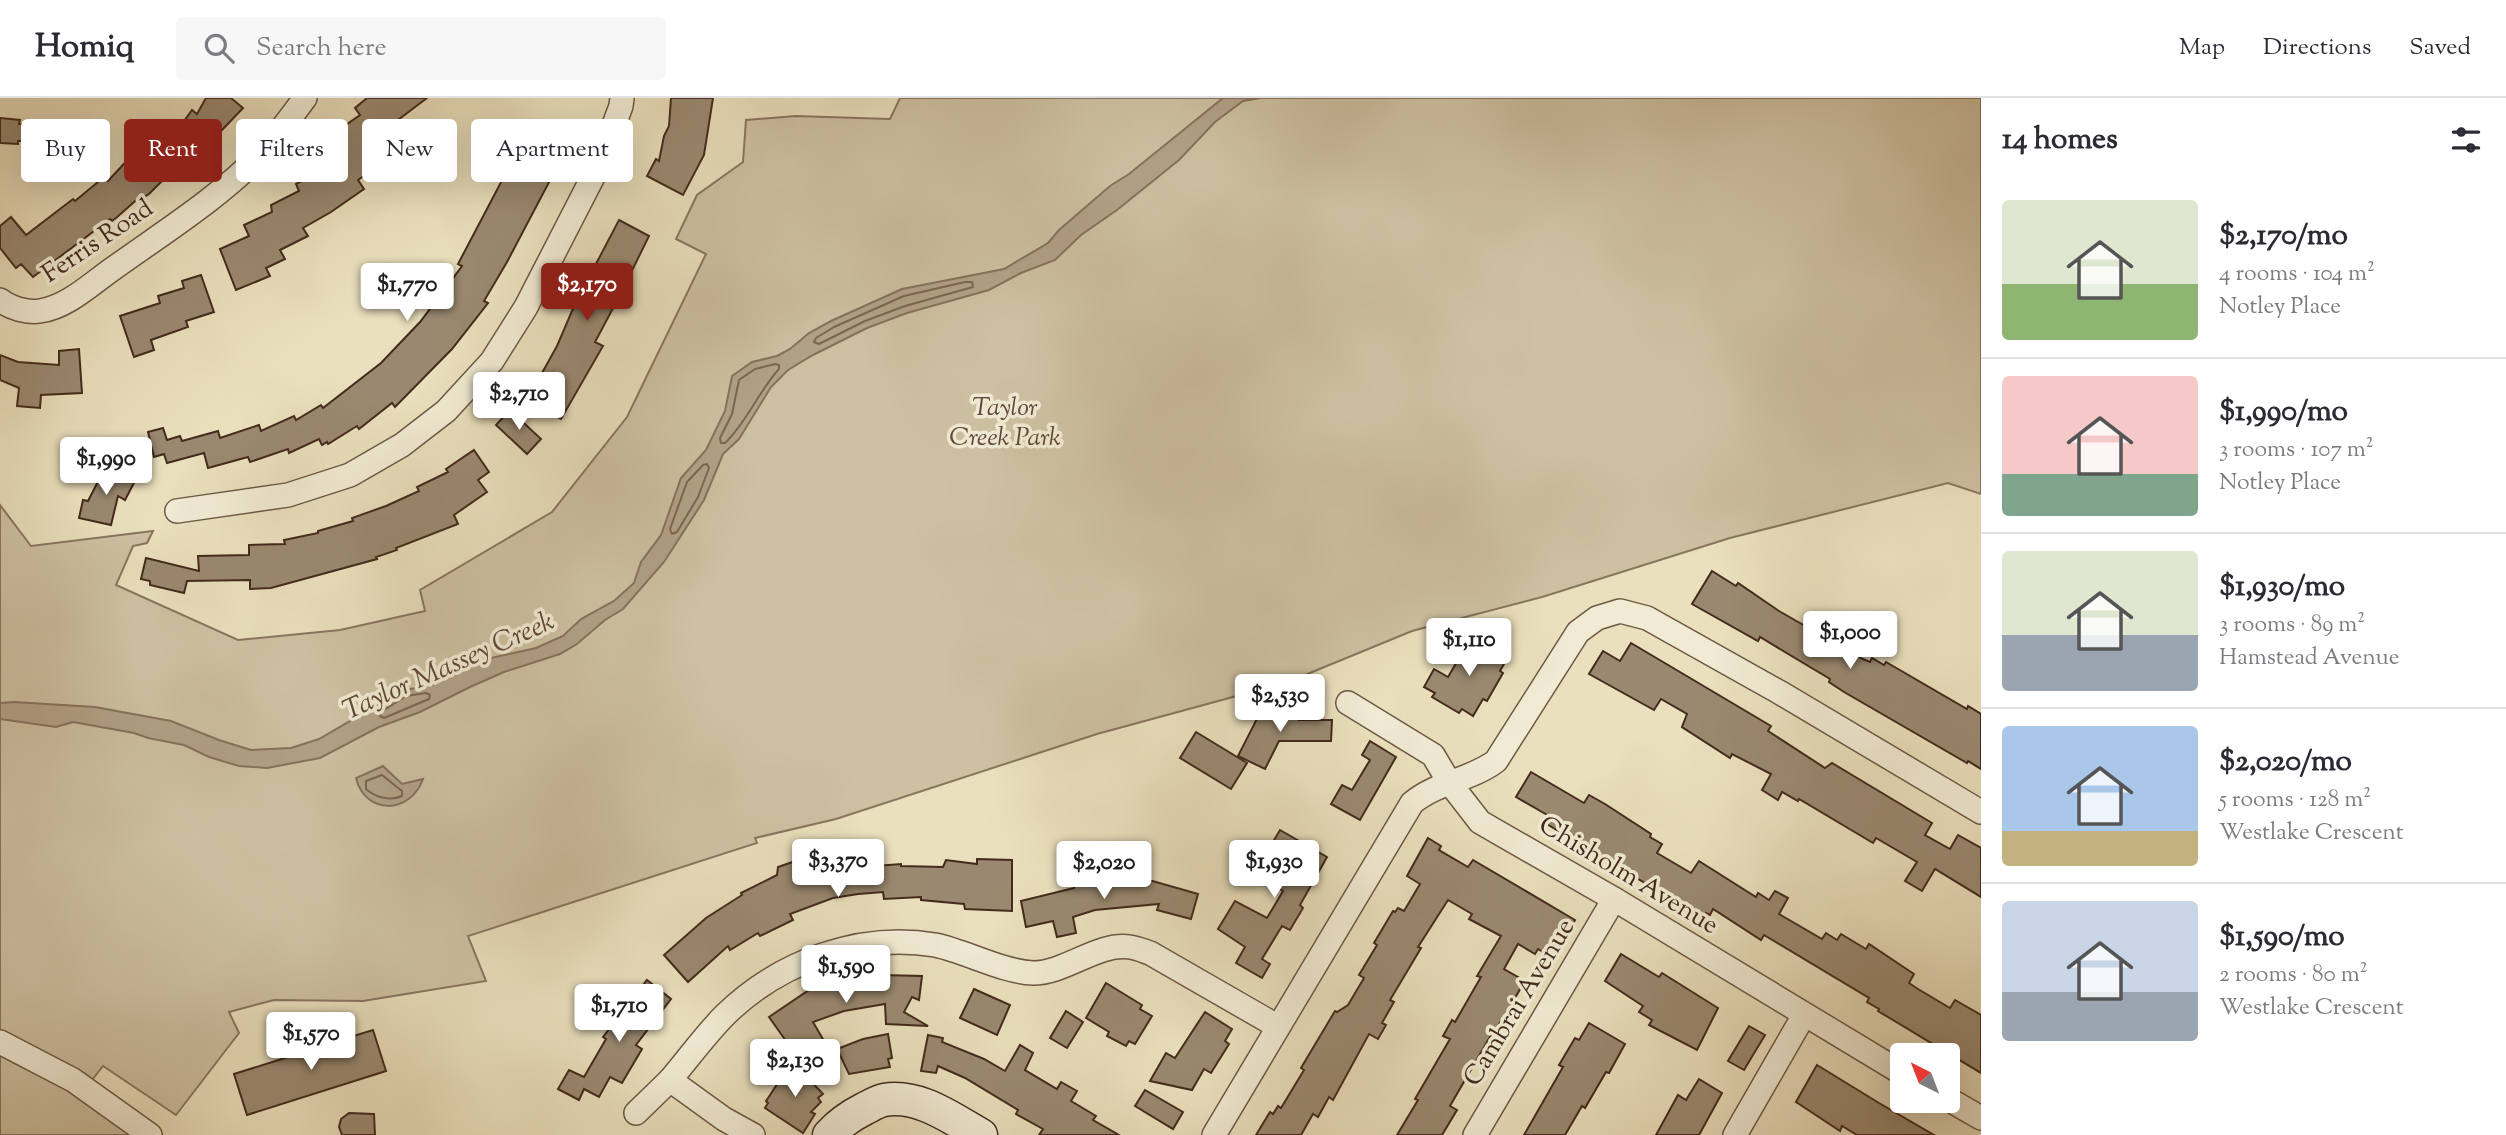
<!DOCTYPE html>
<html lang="en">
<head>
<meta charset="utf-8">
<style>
  :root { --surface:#fff; --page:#f7f7f7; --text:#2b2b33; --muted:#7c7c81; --line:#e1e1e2; --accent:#8f2418 }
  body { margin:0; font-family:"Sorts Mill Goudy",serif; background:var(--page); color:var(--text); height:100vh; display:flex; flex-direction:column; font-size:26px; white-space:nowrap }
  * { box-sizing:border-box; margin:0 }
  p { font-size:23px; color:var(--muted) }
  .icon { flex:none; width:38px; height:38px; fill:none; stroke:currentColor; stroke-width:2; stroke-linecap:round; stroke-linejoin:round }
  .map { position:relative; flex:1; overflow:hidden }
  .details { display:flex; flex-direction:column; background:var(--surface); width:525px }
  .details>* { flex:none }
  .guide { position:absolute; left:21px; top:21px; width:665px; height:63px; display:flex; gap:14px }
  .needle { width:46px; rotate:318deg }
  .buttons { position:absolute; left:1890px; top:945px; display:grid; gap:14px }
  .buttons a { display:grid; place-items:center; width:70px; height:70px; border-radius:7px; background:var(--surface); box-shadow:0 7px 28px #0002; font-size:35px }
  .price { position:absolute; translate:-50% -60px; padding:0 16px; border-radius:7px; background:#fff; color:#222; font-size:23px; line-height:46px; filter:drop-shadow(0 2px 4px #0008) }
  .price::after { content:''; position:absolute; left:50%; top:42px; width:21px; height:16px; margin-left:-10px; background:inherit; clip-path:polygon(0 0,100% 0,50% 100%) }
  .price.active { background:var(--accent); color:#fff }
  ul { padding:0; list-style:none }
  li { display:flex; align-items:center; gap:21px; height:175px; padding:0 21px }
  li+li { border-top:2px solid var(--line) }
  li span { display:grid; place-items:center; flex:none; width:196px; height:140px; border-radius:7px; color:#555 }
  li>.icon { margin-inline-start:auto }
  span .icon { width:84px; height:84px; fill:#fffc; stroke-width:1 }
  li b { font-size:30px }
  h2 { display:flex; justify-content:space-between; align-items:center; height:84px; padding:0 21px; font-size:30px }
  .chip { padding:0 24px; border-radius:7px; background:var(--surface); box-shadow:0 7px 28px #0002; font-size:24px; line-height:63px }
  .chip.active { background:var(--accent); color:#fff }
  header { display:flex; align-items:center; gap:42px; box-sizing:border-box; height:98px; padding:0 35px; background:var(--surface); border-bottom:2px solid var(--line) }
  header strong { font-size:33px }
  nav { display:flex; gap:38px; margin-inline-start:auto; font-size:24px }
  .search { width:490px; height:63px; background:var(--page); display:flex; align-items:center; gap:18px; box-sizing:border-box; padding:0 24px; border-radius:7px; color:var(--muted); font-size:26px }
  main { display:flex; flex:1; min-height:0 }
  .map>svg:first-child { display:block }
  .green { fill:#cec1a2; stroke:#897660; stroke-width:2 }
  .water { fill:#b2a287; stroke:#86725d; stroke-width:2 }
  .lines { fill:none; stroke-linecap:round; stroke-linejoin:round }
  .shore { stroke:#7b6652; stroke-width:2 }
  .building { fill:#9a8970; stroke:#442a1d; stroke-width:2 }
  .street-casing { stroke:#6e5845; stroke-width:26 }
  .secondary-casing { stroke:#442a1d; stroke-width:35 }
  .street { stroke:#f1ebd4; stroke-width:23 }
  .secondary { stroke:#f1ebd4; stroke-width:32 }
  .labels { text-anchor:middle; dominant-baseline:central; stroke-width:7; stroke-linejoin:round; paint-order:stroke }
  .street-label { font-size:26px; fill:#442a1d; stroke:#f1ebd4 }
  .park-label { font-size:26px; font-style:italic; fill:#604838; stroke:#f1ebd4 }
  .water-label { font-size:28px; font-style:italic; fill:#604838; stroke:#f1ebd4 }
</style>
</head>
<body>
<header>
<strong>Homiq</strong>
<div class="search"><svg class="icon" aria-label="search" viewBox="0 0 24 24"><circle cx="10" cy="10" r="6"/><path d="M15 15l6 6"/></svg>Search here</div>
<nav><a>Map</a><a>Directions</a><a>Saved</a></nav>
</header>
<main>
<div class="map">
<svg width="1981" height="1037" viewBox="0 0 1981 1037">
  <rect width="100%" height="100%" fill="#eae0bd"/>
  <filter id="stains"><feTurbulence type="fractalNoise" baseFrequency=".00286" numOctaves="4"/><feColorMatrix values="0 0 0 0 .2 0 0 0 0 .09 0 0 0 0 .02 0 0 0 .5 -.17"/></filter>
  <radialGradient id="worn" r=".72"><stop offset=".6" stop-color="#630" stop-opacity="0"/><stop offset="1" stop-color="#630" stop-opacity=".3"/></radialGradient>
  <path class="green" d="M 900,0 L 1981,0 L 1981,396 L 1948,385 L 1730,440 L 1542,499 L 1412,533 L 1288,584 L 1097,636 L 836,721 L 755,740 L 757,745 L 468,838 L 486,883 L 363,903 L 274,902 L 229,914 L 239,935 L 176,1017 L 103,968 L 78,1000 L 131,1037 L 0,1037 L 0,407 L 31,448 L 153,433 L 147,445 L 133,448 L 116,487 L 238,542 L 340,532 L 425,513 L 420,492 L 552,414 L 627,319 L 706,156 L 676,141 L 697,97 L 743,64 L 746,22 L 796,18 L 890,21 Z"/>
  <g class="water">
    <path d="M 1223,0 L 1261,0 L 1243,3 L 1215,24 L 1179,62 L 1117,112 L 1081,137 L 1055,162 L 1021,175 L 989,192 L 907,215 L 867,230 L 813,257 L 788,272 L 771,289 L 739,341 L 723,356 L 704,402 L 664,464 L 623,511 L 605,522 L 577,546 L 560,556 L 504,574 L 470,589 L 420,614 L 379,629 L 320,660 L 267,670 L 239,668 L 209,659 L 184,647 L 148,640 L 134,635 L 73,624 L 56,629 L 0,621 L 0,605 L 14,604 L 95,609 L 171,623 L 219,642 L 251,652 L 291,650 L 319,641 L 403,592 L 423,589 L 446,581 L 478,563 L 536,550 L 563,538 L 581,521 L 614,503 L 634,485 L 641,464 L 661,437 L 681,380 L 706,352 L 725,313 L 732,278 L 752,264 L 777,258 L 790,251 L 809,235 L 831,223 L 902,191 L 1004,171 L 1048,145 L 1059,132 L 1110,88 L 1129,76 Z"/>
    <path d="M 383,668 L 402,686 L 423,681 C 410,717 365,717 356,680 Z"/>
  </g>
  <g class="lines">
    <g class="shore">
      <path d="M 965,184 L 972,184 L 973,189 L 905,208 L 865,223 L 819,246 L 814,244 L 816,240 L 834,229 L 904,198 Z"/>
      <path d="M 775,266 L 779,267 L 779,271 C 758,294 747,324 725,345 L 721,345 L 720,340 L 732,316 L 739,282 L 755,271 Z"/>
      <path d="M 707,366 L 709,370 L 698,399 L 677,434 L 672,436 L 670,431 L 687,384 L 703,367 Z"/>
      <path d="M 426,595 L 430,597 L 429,601 L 384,620 L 380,618 L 381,614 L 406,598 Z"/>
      <path d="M 382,677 L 402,693 L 402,698 C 390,703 376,700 366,691 L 366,683 Z"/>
    </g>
  </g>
  <g class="building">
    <path d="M 206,0 L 231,0 L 243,10 L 206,49 L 202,46 L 179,73 L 173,79 L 169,76 L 149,96 L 144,99 L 142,97 L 116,120 L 112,123 L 110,121 L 33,179 L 21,166 L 16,170 L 0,150 L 0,128 L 11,119 L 26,137 L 73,101 L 75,103 L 104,79 L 108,83 L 132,57 L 135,59 L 155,36 L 167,47 L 192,12 L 197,16 Z"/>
    <path d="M 367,0 L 427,0 L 394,25 L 397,30 L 370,50 L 375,57 L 372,59 L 378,68 L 358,82 L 364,91 L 331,114 L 303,130 L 308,138 L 280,152 L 285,161 L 266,170 L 270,178 L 236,192 L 220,151 L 249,138 L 244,127 L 272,114 L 271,107 L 299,93 L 296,86 L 319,74 L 315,68 L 342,49 L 333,36 L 360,17 L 355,10 Z"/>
    <path d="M 671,0 L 713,0 L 704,57 L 683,97 L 647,78 L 656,61 L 659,63 L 664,38 L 669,28 Z"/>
    <path d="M 0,20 L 20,22 L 19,26 L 28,27 L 26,43 L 18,43 L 18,46 L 0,45 Z"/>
    <path d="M 531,22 L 573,33 L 568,48 L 507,164 L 484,203 L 488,205 L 452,251 L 395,309 L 392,305 L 359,331 L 357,328 L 328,346 L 327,344 L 322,347 L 319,341 L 289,355 L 288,351 L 250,364 L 248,359 L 208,370 L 204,355 L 167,365 L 164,356 L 154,359 L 148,334 L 163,330 L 167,342 L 180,338 L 182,343 L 218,333 L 220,340 L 259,327 L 261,333 L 294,318 L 296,322 L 321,307 L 323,310 L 381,265 L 420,224 L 462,168 L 458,166 L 518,52 L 521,53 Z"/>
    <path d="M 619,122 L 649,138 L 619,199 L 595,244 L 603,248 L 561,321 L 523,301 L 533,282 L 537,284 L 557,248 L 575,206 Z"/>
    <path d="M 201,177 L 214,214 L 186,223 L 188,229 L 151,242 L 154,252 L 134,259 L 120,218 L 160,205 L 158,198 L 184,190 L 182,183 Z"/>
    <path d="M 79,251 L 82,295 L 41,297 L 40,310 L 17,308 L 19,290 L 0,282 L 0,257 L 18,264 L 59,267 L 59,253 Z"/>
    <path d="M 510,312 L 541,341 L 527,356 L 496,327 Z"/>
    <path d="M 474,352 L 489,374 L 478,382 L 487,394 L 454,417 L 458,426 L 396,450 L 397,452 L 376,459 L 377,461 L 271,490 L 250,491 L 250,482 L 187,483 L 184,495 L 150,487 L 150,483 L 141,481 L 146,460 L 199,473 L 198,458 L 249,457 L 249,447 L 285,446 L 284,442 L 318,435 L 318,433 L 353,423 L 352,420 L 386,408 L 419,393 L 417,389 L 448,374 L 446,371 Z"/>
    <path d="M 106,368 L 135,383 L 125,402 L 118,398 L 111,427 L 79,420 L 83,402 L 88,403 Z"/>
    <path d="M 1712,473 L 1736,488 L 1738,485 L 1779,513 L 1863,561 L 1870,564 L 1872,560 L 1884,567 L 1886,564 L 1967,611 L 1968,608 L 1981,616 L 1981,671 L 1968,663 L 1967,665 L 1844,594 L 1829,584 L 1830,581 L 1760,539 L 1758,543 L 1692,506 Z"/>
    <path d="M 1487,544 L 1509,557 L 1500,573 L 1503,575 L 1487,603 L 1483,601 L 1473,618 L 1462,611 L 1459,615 L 1432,599 L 1435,595 L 1424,589 L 1434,571 L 1448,579 L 1468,545 L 1475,549 L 1478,545 L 1484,548 Z"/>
    <path d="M 1631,545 L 1771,628 L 1768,633 L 1825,670 L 1832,665 L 1932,725 L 1925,737 L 1950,751 L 1958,737 L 1981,750 L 1981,799 L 1935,771 L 1922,793 L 1905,783 L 1917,764 L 1876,740 L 1873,745 L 1799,701 L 1798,703 L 1782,694 L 1778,702 L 1762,692 L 1771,676 L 1732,656 L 1730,660 L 1682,629 L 1687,616 L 1661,601 L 1654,612 L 1589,576 L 1603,553 L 1620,563 Z"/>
    <path d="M 1265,605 L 1299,622 L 1332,622 L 1331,643 L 1279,643 L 1265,671 L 1238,658 Z"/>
    <path d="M 1196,634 L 1247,665 L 1231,691 L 1180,660 Z"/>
    <path d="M 1370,643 L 1396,659 L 1360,722 L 1331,706 L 1342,687 L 1352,692 L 1370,662 L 1362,657 Z"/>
    <path d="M 1531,674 L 1584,705 L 1589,697 L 1605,706 L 1651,736 L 1650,739 L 1662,746 L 1657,755 L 1691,775 L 1699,763 L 1756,799 L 1758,795 L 1769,802 L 1775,793 L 1788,800 L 1779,816 L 1822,841 L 1826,835 L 1837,842 L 1841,836 L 1866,851 L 1869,846 L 1914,876 L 1909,885 L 1918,891 L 1950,910 L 1955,902 L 1981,917 L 1981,975 L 1878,913 L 1879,911 L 1867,904 L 1869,900 L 1764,837 L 1761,842 L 1713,811 L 1710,817 L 1706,815 L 1705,818 L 1691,810 L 1690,812 L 1545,725 L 1549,718 L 1516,699 Z"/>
    <path d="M 1280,732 L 1327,759 L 1300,807 L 1303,810 L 1290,832 L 1282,828 L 1262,861 L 1270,866 L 1262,880 L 1236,865 L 1245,849 L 1218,831 L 1235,803 L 1267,820 L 1283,793 L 1254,776 Z"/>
    <path d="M 1428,740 L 1441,748 L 1439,752 L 1468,769 L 1473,762 L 1575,822 L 1553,860 L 1538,851 L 1535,856 L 1518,846 L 1504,871 L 1525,883 L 1512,905 L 1519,909 L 1509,926 L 1502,922 L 1491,937 L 1450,1008 L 1457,1012 L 1442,1037 L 1397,1037 L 1418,1002 L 1415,1001 L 1450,941 L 1443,938 L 1452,922 L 1455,924 L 1481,879 L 1477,878 L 1501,838 L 1469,821 L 1472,816 L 1448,802 L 1418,849 L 1421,850 L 1390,902 L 1394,904 L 1382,925 L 1386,927 L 1378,941 L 1369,936 L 1333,1002 L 1329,999 L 1318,1019 L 1313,1016 L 1301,1037 L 1256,1037 L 1270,1014 L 1273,1016 L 1278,1008 L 1281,1010 L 1304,972 L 1301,970 L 1335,913 L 1337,914 L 1348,907 L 1364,880 L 1359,877 L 1377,847 L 1374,845 L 1393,813 L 1395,814 L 1398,810 L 1404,813 L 1420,786 L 1407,778 Z"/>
    <path d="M 874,757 L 875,768 L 901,766 L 901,768 L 943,769 L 946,762 L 977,766 L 977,761 L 1012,762 L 1012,813 L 965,811 L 964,806 L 921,802 L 921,799 L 884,801 L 883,794 L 858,796 L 833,800 L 790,816 L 793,822 L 760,838 L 758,835 L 730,852 L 728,848 L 688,884 L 664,857 L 706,820 L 742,797 L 741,795 L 777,777 L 778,769 L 807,759 L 811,767 Z"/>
    <path d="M 1089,773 L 1093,786 L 1142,780 L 1198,796 L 1191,821 L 1157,812 L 1159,806 L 1095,812 L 1073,819 L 1076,835 L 1057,839 L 1053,823 L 1026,829 L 1021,803 L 1074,790 L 1071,780 Z"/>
    <path d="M 1621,856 L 1659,879 L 1662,875 L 1718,910 L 1697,952 L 1649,927 L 1652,922 L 1639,914 L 1643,908 L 1605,883 Z"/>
    <path d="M 879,871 L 880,877 L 922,878 L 919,902 L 912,899 L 904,914 L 928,928 L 886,926 L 885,906 L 844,913 L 813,924 L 824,943 L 798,960 L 769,919 L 812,890 L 841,878 Z"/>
    <path d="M 647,882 L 671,901 L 636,947 L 642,951 L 622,985 L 610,979 L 599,999 L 584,991 L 579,1002 L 558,991 L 569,972 L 584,979 L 606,941 L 603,939 Z"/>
    <path d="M 1106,885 L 1142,907 L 1140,911 L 1152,918 L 1135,946 L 1129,943 L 1126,948 L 1107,938 L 1109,934 L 1086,920 Z"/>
    <path d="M 974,891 L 1010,907 L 997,937 L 960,920 Z"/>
    <path d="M 1066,913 L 1083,924 L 1067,950 L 1050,940 Z"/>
    <path d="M 1205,914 L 1232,931 L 1225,943 L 1229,946 L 1211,975 L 1204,971 L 1192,992 L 1150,983 L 1166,955 L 1175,960 Z"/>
    <path d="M 1589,925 L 1625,946 L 1609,975 L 1606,974 L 1585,1010 L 1582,1008 L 1565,1037 L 1524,1037 L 1563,969 L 1559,967 L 1575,940 L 1579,942 Z"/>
    <path d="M 1749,928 L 1765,937 L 1744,972 L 1728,963 Z"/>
    <path d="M 373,932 L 386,973 L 247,1017 L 234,976 L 317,950 L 315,945 L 343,936 L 344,941 Z"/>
    <path d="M 888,936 L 892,960 L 888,961 L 890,969 L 849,976 L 837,951 L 863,941 Z"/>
    <path d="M 928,937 L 943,940 L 942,944 L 984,961 L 1005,973 L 1020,947 L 1033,955 L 1025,972 L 1057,991 L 1061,984 L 1077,993 L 1071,1003 L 1096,1018 L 1093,1022 L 1119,1037 L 1039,1037 L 1043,1031 L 1016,1016 L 1018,1012 L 965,980 L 938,968 L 936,975 L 921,973 Z"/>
    <path d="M 798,964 L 808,975 L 805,977 L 823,996 L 818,1000 L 821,1004 L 811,1014 L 815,1016 L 803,1035 L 765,1010 L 768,1005 L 766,1003 L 782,979 Z"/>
    <path d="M 1817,967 L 1879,1005 L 1934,1037 L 1857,1037 L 1842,1028 L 1840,1033 L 1796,1004 Z"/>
    <path d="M 1699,981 L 1722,995 L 1699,1037 L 1656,1037 L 1678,997 L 1686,1002 Z"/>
    <path d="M 1145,992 L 1183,1014 L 1173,1031 L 1135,1008 Z"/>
    <path d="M 349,1015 L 374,1016 L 375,1037 L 342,1037 L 339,1029 L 341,1021 Z"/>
  </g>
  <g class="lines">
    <g class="street-casing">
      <g id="street">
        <path d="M 0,202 C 10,210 27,215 40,213 C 68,209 92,185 114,170 C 164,134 219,100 262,55 C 277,38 291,19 305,0"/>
        <path d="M 177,413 L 288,397 L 350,377 L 402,347 L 446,313 L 492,263 L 526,209 L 599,67 L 621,8 L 622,0"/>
        <path d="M 1348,605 L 1433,657 L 1449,684 L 1480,724 L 1614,801 L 1902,975"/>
        <path d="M 0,944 L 73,982 L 150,1037"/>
        <path d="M 1948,1001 L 1981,1020"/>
        <path d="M 636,1015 L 670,982"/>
        <path d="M 753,1037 L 724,1021 L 670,982 C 688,961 705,937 725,917 C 779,864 860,834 935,847 C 965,853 1003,874 1033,875 C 1066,875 1098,844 1130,849 C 1137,850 1144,853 1150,855 L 1277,928"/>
        <path d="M 1214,1037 L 1412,705 C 1437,684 1471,682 1496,663 L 1578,534 L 1597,520 L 1620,513 L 1647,520 L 1779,594 L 1981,714"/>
        <path d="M 1475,1037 L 1614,801"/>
        <path d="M 1735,1037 L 1804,917"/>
      </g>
    </g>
    <g class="secondary-casing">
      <path id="secondary" d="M 829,1037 C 840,1025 850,1018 864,1011 C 870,1008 878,1003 884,1002 C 920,996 952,1021 981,1037"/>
    </g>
    <use href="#street" class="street"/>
    <use href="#secondary" class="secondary"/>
  </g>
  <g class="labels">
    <g class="street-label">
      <text transform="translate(98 144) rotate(-34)">Ferris Road</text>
      <text transform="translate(1628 778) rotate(31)">Chisholm Avenue</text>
      <text transform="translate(1520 905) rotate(-59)">Cambrai Avenue</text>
    </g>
    <g class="park-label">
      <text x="1005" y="310">Taylor<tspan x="1005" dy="30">Creek Park</tspan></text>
    </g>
    <g class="water-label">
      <text transform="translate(449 569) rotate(-24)">Taylor Massey Creek</text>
    </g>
  </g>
  <rect width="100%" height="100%" filter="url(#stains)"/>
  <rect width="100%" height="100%" fill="url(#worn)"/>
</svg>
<div class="buttons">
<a><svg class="needle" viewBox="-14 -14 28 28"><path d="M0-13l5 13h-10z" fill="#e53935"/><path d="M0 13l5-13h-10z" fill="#7c7c81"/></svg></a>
</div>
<b class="price" style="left:407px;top:225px">$1,770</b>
<b class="price active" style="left:587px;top:225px">$2,170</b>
<b class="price" style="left:519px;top:334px">$2,710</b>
<b class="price" style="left:106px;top:399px">$1,990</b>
<b class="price" style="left:1850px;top:573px">$1,000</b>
<b class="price" style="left:1469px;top:580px">$1,110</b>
<b class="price" style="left:1280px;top:636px">$2,530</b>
<b class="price" style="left:838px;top:801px">$3,370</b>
<b class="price" style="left:1274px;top:802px">$1,930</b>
<b class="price" style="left:1104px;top:803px">$2,020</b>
<b class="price" style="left:846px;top:907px">$1,590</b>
<b class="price" style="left:619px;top:946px">$1,710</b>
<b class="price" style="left:311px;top:974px">$1,570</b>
<b class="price" style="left:795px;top:1001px">$2,130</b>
<div class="guide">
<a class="chip">Buy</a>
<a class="chip active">Rent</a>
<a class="chip">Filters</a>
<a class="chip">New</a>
<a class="chip">Apartment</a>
</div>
</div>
<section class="details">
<h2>14 homes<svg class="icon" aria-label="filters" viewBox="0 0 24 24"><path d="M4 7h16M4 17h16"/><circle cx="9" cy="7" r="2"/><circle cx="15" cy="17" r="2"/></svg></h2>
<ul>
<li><span style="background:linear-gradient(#dfe7d0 60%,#8fb573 0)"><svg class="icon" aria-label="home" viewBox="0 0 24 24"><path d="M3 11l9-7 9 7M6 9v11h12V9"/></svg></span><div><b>$2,170/mo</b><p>4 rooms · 104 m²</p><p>Notley Place</p></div></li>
<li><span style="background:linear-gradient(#f6c9c9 70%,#7fa58c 0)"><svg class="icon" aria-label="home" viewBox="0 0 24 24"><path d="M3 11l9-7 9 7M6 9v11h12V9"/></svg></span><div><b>$1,990/mo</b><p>3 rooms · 107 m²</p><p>Notley Place</p></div></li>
<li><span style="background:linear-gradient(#dfe7d0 60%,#9aa5b1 0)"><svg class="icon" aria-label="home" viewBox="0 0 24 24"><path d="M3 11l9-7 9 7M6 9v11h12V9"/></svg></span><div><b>$1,930/mo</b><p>3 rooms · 89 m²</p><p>Hamstead Avenue</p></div></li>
<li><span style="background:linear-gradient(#a9c7e8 75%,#c2b280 0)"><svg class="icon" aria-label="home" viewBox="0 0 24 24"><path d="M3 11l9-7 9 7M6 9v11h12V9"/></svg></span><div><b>$2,020/mo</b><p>5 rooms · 128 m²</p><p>Westlake Crescent</p></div></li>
<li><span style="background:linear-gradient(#c9d6e8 65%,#9aa5b1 0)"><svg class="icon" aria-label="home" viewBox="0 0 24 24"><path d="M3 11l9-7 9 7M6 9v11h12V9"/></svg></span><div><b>$1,590/mo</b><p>2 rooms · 80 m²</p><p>Westlake Crescent</p></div></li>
</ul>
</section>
</main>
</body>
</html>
